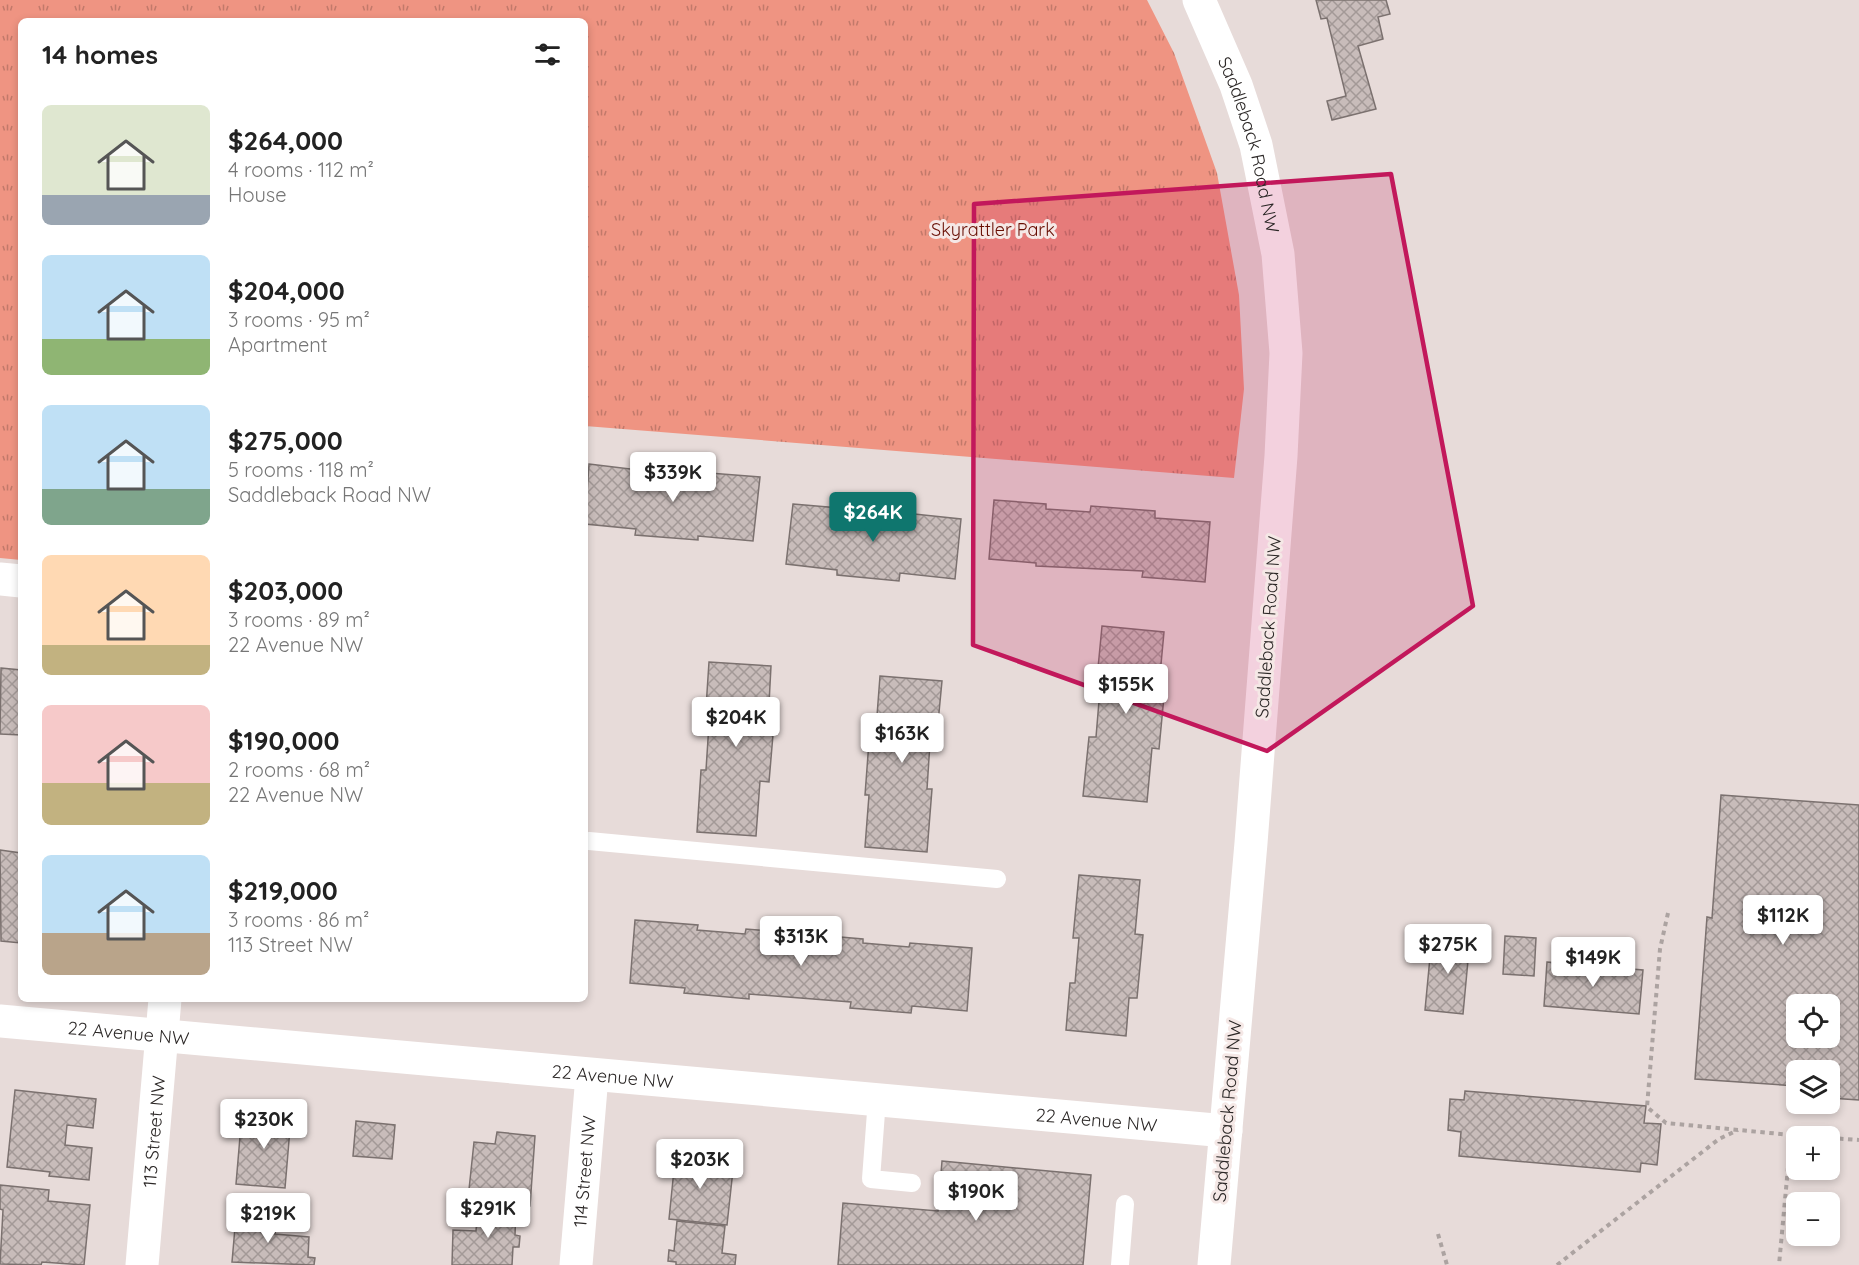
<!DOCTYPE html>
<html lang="en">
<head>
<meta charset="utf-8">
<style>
  :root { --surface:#fff; --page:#f2f2f2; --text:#222; --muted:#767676; --accent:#0f766e }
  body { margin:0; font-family:Quicksand,sans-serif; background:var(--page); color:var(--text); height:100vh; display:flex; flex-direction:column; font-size:22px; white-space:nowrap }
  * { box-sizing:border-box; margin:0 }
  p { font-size:20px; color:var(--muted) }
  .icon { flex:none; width:33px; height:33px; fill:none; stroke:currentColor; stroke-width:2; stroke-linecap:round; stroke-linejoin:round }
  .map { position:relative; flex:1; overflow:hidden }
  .panel { position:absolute; left:18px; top:18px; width:570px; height:984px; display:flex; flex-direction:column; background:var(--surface); border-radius:9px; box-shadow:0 3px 9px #0003 }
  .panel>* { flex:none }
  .fabs { position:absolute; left:1786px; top:994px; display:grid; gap:12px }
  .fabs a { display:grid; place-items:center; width:54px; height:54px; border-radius:9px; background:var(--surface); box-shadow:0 3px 9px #0003; font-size:30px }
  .price { position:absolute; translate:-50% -51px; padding:0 14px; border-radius:6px; background:#fff; color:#222; font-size:20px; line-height:39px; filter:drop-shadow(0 2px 3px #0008) }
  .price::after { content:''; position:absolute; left:50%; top:36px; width:18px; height:14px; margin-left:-9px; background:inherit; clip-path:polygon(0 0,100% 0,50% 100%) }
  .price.active { background:var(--accent); color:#fff }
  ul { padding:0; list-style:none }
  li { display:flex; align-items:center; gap:18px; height:150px; padding:0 24px }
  li span { display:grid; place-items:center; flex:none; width:168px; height:120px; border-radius:9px; color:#555 }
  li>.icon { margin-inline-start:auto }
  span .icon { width:72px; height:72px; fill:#fffc; stroke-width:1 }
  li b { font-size:26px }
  h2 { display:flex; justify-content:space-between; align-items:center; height:72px; padding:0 24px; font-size:26px }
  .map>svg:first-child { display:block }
  .park { fill:url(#park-tufts) }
  .building { fill:url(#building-cross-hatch); stroke:#7b716f; stroke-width:1.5; fill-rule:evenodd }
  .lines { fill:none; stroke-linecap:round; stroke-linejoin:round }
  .path { stroke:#aca3a1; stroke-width:4; stroke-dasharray:4.5 4.5; stroke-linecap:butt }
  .lane { stroke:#fff; stroke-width:18 }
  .street { stroke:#fff; stroke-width:33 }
  .secondary { stroke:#fff; stroke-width:33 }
  .marked { fill:#c2185b; fill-opacity:0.2; stroke:#c2185b; stroke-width:4.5; stroke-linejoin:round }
  .labels { text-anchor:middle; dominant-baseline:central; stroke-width:6; stroke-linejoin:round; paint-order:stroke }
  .street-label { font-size:18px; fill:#2b2726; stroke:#f5e8e6 }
  .park-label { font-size:18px; fill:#680e03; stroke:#f5e8e6 }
</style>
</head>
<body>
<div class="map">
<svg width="1859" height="1265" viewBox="0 0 1859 1265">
  <defs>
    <pattern id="park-tufts" width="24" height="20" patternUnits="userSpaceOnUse" patternTransform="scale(1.5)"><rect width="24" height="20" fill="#ef9482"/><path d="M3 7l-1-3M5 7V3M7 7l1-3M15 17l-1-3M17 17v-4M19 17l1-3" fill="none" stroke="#c2796a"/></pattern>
    <pattern id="building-cross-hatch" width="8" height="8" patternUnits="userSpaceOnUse" patternTransform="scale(1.5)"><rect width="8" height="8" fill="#c8bcba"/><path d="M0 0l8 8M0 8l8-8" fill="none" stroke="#a39997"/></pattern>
  </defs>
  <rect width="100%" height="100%" fill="#e7dbd9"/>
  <path class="park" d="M 0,0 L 1147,0 L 1174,53 L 1217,173 L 1239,295 L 1244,389 L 1234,478 L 585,426 L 585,21 L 21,21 L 21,560 L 0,558 Z"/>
  <g class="building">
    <path d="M 1316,0 L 1386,0 L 1390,14 L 1378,17 L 1383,39 L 1358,46 L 1376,109 L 1332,120 L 1327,101 L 1346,96 L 1327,18 L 1321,19 Z"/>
    <path d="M 589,464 L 696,477 L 697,472 L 760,477 L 753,541 L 698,536 L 698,540 L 635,535 L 636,529 L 585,524 Z"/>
    <path d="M 994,500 L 1046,504 L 1046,509 L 1090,512 L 1091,506 L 1155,511 L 1155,518 L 1210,522 L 1205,582 L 1142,577 L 1143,571 L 1036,566 L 1036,563 L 989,559 Z"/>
    <path d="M 793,504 L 851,509 L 851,515 L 896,519 L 896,512 L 961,519 L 955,579 L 900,573 L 899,581 L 837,575 L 837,570 L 786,564 Z"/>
    <path d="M 1102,626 L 1164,632 L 1159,686 L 1165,686 L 1159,749 L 1152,748 L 1147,802 L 1083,796 L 1089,737 L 1096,737 L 1100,689 L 1096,689 Z"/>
    <path d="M 709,662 L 771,666 L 768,723 L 774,723 L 769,782 L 760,781 L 756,836 L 697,832 L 701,770 L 706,770 L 709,724 L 705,723 Z"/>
    <path d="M 1,668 L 21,670 L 21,735 L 0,734 Z"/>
    <path d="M 880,676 L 942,681 L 936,744 L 930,743 L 927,789 L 932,789 L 927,852 L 865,847 L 869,795 L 865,795 L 870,728 L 876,729 Z"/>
    <path d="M 1721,795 L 1859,805 L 1859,1100 L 1830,1098 L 1830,1071 L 1797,1071 L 1797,1086 L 1695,1079 L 1707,917 L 1712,918 ZM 1797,1005 L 1830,1005 L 1830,1038 L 1797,1038 Z"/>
    <path d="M 0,850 L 21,853 L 21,943 L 1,941 Z"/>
    <path d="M 1079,875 L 1140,880 L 1135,934 L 1143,935 L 1137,998 L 1129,998 L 1126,1036 L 1066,1030 L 1070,983 L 1075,983 L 1079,938 L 1073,938 Z"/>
    <path d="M 635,920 L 698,925 L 697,930 L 745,934 L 746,929 L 863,939 L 863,943 L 909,947 L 910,943 L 972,948 L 967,1011 L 912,1006 L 911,1013 L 850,1008 L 851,1002 L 749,994 L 749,999 L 684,993 L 685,988 L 630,983 Z"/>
    <path d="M 1432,936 L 1470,939 L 1463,1014 L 1425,1010 Z"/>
    <path d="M 1505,936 L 1536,938 L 1534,976 L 1503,974 Z"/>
    <path d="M 1547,962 L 1643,970 L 1639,1014 L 1544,1006 Z"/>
    <path d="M 15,1090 L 96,1099 L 93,1128 L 67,1125 L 65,1145 L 92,1148 L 89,1180 L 49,1176 L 50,1172 L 7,1167 Z"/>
    <path d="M 1465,1091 L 1646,1106 L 1644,1123 L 1661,1124 L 1657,1165 L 1641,1163 L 1640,1172 L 1459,1156 L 1461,1132 L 1448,1130 L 1450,1099 L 1464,1100 Z"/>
    <path d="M 242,1113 L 291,1117 L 285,1188 L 236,1184 Z"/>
    <path d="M 356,1121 L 395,1125 L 392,1159 L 353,1156 Z"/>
    <path d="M 497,1132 L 535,1136 L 530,1206 L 468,1199 L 474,1142 L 495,1144 Z"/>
    <path d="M 676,1150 L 712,1154 L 711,1168 L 733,1170 L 727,1225 L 669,1219 Z"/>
    <path d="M 942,1161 L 1091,1175 L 1083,1265 L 838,1265 L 843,1203 L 938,1211 Z"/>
    <path d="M 0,1185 L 49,1190 L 48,1201 L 90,1205 L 84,1265 L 42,1262 L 41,1265 L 0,1264 L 3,1210 L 0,1209 Z"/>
    <path d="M 478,1206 L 516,1207 L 515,1235 L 520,1236 L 519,1247 L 513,1247 L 512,1265 L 452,1265 L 453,1230 L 476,1231 Z"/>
    <path d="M 236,1216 L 277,1219 L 275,1234 L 309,1237 L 308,1257 L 315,1258 L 314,1265 L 232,1262 Z"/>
    <path d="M 677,1221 L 725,1226 L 722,1253 L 736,1255 L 735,1265 L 676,1265 L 676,1262 L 668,1261 L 669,1250 L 674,1251 Z"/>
  </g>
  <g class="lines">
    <g class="path">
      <path d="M 1668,913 L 1660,949 L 1647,1107 L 1666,1123 L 1791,1135 L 1779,1265"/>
      <path d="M 1791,1135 L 1819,1137"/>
      <path d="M 1830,1138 L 1859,1140"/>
      <path d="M 1438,1234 L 1447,1265"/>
      <path d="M 1557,1265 L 1719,1139 L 1738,1130"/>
    </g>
    <g class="lane">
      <path d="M 589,841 L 997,879"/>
      <path d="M 877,1099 L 871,1179 L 912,1183"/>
      <path d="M 1120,1265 L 1125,1204"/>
    </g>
    <g class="street">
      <path d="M 0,579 L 21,581"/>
      <path id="s1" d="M 0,1021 L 1226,1131"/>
      <path id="s2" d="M 142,1265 L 165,999"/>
      <path id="s3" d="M 576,1265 L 592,1076"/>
    </g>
    <path class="secondary" id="s4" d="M 1199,0 L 1236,85 L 1256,145 L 1278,254 L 1286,353 L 1281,456 L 1251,843 L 1214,1265"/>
  </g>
  <path class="marked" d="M 1391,174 L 1473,606 L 1267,751 L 973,645 L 974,204 Z"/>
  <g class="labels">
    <g class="street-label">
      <text stroke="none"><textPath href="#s4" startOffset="154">Saddleback Road NW</textPath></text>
      <text transform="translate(1268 627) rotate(-86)">Saddleback Road NW</text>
      <text stroke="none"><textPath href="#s1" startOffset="129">22 Avenue NW</textPath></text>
      <text stroke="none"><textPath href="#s1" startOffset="615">22 Avenue NW</textPath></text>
      <text transform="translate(1227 1111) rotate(-85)">Saddleback Road NW</text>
      <text stroke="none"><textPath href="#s1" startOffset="1101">22 Avenue NW</textPath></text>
      <text stroke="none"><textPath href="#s2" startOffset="134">113 Street NW</textPath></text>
      <text stroke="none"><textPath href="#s3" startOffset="94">114 Street NW</textPath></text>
    </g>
    <g class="park-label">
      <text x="993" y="229">Skyrattler Park</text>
    </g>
  </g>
</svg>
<div class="fabs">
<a><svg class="icon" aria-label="locate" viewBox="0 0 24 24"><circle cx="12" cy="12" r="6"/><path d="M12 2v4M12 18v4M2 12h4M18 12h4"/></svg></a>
<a><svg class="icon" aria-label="layers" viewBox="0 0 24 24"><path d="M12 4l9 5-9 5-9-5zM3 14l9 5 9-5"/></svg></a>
<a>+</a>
<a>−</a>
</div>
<b class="price" style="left:673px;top:503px">$339K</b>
<b class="price active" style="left:873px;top:543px">$264K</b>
<b class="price" style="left:1126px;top:715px">$155K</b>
<b class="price" style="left:736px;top:748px">$204K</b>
<b class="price" style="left:902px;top:764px">$163K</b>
<b class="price" style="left:1783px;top:946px">$112K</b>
<b class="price" style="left:801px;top:967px">$313K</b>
<b class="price" style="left:1448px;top:975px">$275K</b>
<b class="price" style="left:1593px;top:988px">$149K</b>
<b class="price" style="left:264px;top:1150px">$230K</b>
<b class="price" style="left:700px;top:1190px">$203K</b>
<b class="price" style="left:976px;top:1222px">$190K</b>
<b class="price" style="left:488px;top:1239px">$291K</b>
<b class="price" style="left:268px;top:1244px">$219K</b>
<section class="panel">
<h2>14 homes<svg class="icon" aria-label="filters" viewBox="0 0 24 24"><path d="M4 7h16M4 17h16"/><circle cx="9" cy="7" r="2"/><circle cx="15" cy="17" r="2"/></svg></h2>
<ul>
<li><span style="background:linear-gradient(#dfe7d0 75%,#9aa5b1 0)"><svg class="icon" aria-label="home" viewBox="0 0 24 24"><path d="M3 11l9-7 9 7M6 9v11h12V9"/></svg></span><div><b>$264,000</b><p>4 rooms · 112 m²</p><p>House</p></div></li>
<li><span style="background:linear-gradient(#bfe0f5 70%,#8fb573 0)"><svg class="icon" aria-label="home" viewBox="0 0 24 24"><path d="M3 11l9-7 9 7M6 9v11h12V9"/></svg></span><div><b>$204,000</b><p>3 rooms · 95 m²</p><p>Apartment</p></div></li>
<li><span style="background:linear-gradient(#bfe0f5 70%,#7fa58c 0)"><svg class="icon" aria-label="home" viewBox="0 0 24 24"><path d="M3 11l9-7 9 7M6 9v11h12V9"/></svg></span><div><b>$275,000</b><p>5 rooms · 118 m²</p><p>Saddleback Road NW</p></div></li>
<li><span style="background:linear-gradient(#ffd9b3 75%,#c2b280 0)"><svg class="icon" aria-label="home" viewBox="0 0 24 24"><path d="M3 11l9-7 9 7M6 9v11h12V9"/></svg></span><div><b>$203,000</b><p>3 rooms · 89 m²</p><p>22 Avenue NW</p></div></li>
<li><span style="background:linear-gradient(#f6c9c9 65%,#c2b280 0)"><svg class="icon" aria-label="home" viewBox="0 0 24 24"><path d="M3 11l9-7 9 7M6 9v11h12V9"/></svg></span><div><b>$190,000</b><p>2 rooms · 68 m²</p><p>22 Avenue NW</p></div></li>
<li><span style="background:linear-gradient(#bfe0f5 65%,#b9a48a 0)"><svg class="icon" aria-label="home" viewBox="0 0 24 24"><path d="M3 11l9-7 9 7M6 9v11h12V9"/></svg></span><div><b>$219,000</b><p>3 rooms · 86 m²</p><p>113 Street NW</p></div></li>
</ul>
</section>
</div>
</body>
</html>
